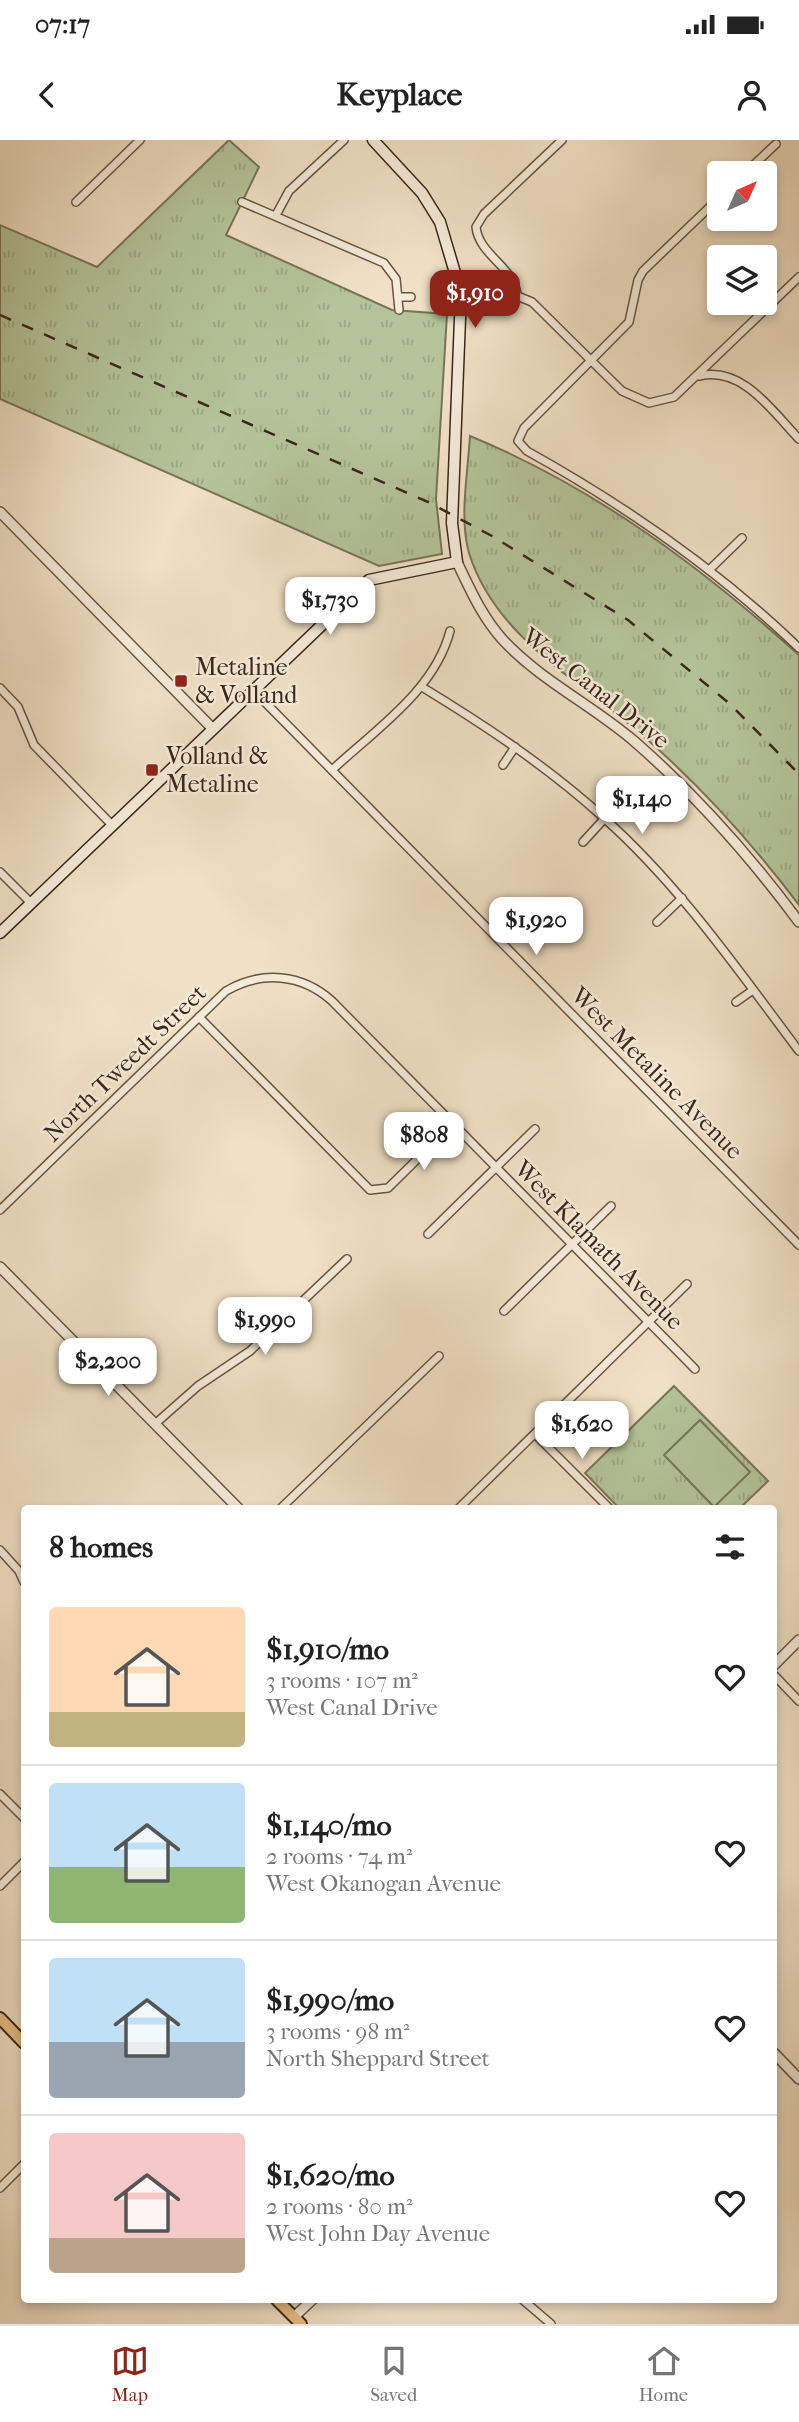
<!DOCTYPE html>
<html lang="en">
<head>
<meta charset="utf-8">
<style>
  :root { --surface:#fff; --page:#f6f6f6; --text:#222; --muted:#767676; --line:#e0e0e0; --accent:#8f2418 }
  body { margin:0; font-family:"IM FELL French Canon",serif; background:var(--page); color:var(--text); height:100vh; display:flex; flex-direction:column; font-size:26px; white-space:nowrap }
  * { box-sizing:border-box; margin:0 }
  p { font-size:23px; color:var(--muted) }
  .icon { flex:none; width:38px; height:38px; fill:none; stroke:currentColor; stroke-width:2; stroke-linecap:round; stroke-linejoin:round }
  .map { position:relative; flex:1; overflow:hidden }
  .details { position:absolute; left:21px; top:1365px; width:756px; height:798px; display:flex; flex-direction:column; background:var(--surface); border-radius:7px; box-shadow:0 4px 10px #0003 }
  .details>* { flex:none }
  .needle { width:46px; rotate:45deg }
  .fabs { position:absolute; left:707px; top:21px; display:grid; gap:14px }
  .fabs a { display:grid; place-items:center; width:70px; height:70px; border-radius:7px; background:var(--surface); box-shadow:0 4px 10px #0003; font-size:35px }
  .price { position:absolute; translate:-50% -60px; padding:0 16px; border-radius:14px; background:#fff; color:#222; font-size:23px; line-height:46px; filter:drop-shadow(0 2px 4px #0008) }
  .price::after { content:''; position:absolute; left:50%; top:42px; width:21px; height:16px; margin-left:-10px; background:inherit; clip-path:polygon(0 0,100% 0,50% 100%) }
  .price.selected { background:var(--accent); color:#fff }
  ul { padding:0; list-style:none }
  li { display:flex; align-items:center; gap:21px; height:175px; padding:0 28px }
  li+li { border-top:2px solid var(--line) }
  li span { display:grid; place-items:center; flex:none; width:196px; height:140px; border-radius:7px; color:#555 }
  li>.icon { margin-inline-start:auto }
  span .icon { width:84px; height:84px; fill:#fffc; stroke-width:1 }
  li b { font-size:30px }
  h2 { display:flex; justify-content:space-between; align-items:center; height:84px; padding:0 28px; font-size:30px }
  .status { display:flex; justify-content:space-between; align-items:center; height:49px; padding:0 35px; background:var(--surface); direction:ltr }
  .status svg { height:19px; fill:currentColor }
  header { display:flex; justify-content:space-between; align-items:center; height:91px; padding:0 28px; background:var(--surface); font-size:32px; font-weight:700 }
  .menu { display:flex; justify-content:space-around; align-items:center; height:98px; border-top:2px solid var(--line); background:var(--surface); font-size:19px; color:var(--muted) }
  .menu a { display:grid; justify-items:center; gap:4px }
  .menu .selected { color:var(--accent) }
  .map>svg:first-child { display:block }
  .grass { fill:url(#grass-tufts); stroke:#787459; stroke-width:2 }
  .pitch { fill:#b4c399; stroke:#787459; stroke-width:2 }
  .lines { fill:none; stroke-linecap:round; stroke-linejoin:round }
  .minor-casing { stroke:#685444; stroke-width:10 }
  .tertiary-casing { stroke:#685444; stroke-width:12 }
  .secondary-casing { stroke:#3b2619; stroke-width:13 }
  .primary-casing { stroke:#3b2619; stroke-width:14 }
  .minor { stroke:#f5ebd9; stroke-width:7 }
  .tertiary { stroke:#f5ebd9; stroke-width:9 }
  .secondary { stroke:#f5ebd9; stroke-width:10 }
  .primary { stroke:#e8c082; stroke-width:10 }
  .rail { stroke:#3b2619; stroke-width:2.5; stroke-dasharray:12 12; stroke-linecap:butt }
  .poi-dot { fill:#8f2418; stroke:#f5ebd9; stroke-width:2.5 }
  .labels { text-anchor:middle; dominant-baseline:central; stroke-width:5; stroke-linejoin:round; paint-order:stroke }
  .poi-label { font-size:24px; fill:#3b2619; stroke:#f5ebd9; text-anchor:start }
  .street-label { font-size:24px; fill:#3b2619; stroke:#f5ebd9 }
</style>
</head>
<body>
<div class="status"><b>07:17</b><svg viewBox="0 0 49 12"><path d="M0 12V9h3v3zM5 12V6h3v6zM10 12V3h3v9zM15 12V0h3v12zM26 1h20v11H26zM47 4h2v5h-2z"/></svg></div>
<header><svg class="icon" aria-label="back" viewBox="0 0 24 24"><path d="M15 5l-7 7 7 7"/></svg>Keyplace<svg class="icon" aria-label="person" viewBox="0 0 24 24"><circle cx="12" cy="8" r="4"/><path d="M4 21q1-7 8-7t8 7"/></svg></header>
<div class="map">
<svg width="799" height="2184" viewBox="0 0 799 2184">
  <defs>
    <pattern id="grass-tufts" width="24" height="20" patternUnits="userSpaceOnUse" patternTransform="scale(1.75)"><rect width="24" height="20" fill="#b4c399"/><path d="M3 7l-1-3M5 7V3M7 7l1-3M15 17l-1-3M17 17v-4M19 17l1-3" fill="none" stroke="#9ca783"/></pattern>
  </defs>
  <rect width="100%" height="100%" fill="#f0e0c5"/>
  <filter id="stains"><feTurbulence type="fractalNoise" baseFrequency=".00286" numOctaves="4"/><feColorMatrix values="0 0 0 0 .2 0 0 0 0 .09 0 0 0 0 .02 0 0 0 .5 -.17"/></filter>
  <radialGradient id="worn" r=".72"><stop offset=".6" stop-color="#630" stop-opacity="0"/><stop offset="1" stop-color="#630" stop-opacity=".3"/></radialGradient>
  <g class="grass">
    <path d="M 229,0 L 259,27 L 226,95 L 392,170 L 447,174 L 436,359 L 442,414 L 379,426 L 0,259 L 0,85 L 97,127 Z"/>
    <path d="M 470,296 C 594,347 700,426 799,515 L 799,765 C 752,703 700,645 641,594 C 579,540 495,497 469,413 C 459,378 468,332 470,296 Z"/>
    <path d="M 674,1246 L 768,1341 L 740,1368 L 619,1368 L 585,1333 Z"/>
  </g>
  <path class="pitch" d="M 700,1280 L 750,1332 L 714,1367 L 664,1315 Z"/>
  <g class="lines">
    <g class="minor-casing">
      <g id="minor">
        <path d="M 745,33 L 776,4"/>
        <path d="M 719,58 L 643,131 L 638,140 L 629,182 L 524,288 L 518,301 L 527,311 C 626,366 717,429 799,508"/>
        <path d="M 76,62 L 140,0"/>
        <path d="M 242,62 L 384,123 L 396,139 L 399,170"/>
        <path d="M 276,75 L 289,51 L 344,0"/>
        <path d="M 461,153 L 510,153 L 532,162 L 622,251 L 649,263 L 674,257 L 799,137"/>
        <path d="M 517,154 C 513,126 479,115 476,87 L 484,74 L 562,0"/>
        <path d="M 398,157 L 411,157"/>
        <path d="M 699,236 C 743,226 772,271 799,299"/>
        <path d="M 709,430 L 742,398"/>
        <path d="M 422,547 C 486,586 548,627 604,678 C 680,746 738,830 799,911"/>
        <path d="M 0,548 L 18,567 L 34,605 L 112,685"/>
        <path d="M 252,549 L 799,1105"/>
        <path d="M 503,625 L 515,607"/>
        <path d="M 332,630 C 375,590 435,550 450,491"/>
        <path d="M 583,702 L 605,678"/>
        <path d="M 0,732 L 31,763"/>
        <path d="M 657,782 L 682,758"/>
        <path d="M 736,862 L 753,850"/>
        <path d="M 199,877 L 370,1050 L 388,1048 L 453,984"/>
        <path d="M 0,1070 L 226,851 C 262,830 302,834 332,861 L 695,1229"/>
        <path d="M 428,1094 L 535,989"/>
        <path d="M 504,1171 L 611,1066"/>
        <path d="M 155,1284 L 198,1246 L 250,1211 L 347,1119"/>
        <path d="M 535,1294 L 609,1368"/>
        <path d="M 281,1368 L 439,1216"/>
        <path d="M 459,1368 L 687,1144"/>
        <path d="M 0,1410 L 19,1431 L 24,1442"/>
        <path d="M 774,1535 L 799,1561"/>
        <path d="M 0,1654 L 24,1678"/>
        <path d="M 0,1746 L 24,1722"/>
        <path d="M 0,2048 L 24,2024"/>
        <path d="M 523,2160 L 551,2184"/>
      </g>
    </g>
    <g class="tertiary-casing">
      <g id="tertiary">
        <path d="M 0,372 L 212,588"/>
        <path d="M 457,422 C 470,449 482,477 503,500 C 540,540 592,565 634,601 C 696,655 750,716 799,782"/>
        <path d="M 0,1127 L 238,1368"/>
        <path d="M 774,1525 L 799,1500"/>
        <path d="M 774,1913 L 799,1939"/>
        <path d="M 294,2177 L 312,2160"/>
      </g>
    </g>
    <g class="secondary-casing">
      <path id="secondary" d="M 0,793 L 369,440 L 457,422 L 452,383 L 461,153 L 440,82 L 422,53 L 373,0"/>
    </g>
    <g class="primary-casing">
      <g id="primary">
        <path d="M 0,1878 L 24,1903"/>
        <path d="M 277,2160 L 301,2184"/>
      </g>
    </g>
    <use href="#minor" class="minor"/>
    <use href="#tertiary" class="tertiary"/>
    <use href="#secondary" class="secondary"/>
    <use href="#primary" class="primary"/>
    <path class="rail" d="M 0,175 L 428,362 L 492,396 L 628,480 L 730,564 L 799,634"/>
  </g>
  <g class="poi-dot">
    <rect x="174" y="534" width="14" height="14" rx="3.5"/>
    <rect x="145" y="623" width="14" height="14" rx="3.5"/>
  </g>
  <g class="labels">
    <g class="poi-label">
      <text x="195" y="527">Metaline<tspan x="195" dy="28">&amp; Volland</tspan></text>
      <text x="166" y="616">Volland &amp;<tspan x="166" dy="28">Metaline</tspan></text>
    </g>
    <g class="street-label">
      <text transform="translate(596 548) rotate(38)">West Canal Drive</text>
      <text transform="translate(125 923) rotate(-44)">North Tweedt Street</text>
      <text transform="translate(657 933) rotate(45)">West Metaline Avenue</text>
      <text transform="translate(599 1105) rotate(45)">West Klamath Avenue</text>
    </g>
  </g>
  <rect width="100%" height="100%" filter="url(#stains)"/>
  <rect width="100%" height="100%" fill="url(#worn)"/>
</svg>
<div class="fabs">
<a><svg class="needle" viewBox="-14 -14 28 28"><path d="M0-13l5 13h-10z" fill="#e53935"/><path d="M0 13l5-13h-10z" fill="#767676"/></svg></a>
<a><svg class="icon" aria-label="layers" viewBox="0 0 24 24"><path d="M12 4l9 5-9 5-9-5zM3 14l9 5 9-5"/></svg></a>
</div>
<b class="price selected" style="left:475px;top:190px">$1,910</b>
<b class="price" style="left:330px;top:497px">$1,730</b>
<b class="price" style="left:642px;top:696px">$1,140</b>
<b class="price" style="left:536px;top:817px">$1,920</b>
<b class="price" style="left:424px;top:1032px">$808</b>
<b class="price" style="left:265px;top:1217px">$1,990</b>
<b class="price" style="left:108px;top:1258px">$2,200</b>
<b class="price" style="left:582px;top:1321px">$1,620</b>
<section class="details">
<h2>8 homes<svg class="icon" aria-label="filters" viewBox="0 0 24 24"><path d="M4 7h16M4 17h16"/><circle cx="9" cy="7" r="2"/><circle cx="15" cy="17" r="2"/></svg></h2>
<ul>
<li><span style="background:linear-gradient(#ffd9b3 75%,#c2b280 0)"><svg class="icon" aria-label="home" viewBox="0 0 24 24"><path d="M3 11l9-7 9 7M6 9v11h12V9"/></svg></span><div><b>$1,910/mo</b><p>3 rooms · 107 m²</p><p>West Canal Drive</p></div><svg class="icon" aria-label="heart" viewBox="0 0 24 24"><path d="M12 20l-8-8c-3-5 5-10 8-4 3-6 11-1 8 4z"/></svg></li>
<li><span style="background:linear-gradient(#bfe0f5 60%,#8fb573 0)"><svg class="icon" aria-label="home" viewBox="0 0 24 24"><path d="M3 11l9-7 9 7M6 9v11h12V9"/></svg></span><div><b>$1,140/mo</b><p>2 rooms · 74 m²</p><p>West Okanogan Avenue</p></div><svg class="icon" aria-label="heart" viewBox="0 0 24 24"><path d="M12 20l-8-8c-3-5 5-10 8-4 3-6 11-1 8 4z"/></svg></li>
<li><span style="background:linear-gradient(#bfe0f5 60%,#9aa5b1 0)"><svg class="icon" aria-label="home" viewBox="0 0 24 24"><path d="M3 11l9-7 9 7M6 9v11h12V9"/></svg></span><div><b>$1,990/mo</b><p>3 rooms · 98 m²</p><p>North Sheppard Street</p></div><svg class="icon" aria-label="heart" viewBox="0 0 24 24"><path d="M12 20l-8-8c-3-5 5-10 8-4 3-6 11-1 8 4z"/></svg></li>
<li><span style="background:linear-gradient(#f6c9c9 75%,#b9a48a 0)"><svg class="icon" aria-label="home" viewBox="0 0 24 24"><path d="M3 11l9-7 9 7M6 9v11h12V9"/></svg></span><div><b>$1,620/mo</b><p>2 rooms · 80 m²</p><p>West John Day Avenue</p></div><svg class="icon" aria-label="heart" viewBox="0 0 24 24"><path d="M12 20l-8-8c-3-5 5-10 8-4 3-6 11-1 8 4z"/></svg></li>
</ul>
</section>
</div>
<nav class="menu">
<a class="selected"><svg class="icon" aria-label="map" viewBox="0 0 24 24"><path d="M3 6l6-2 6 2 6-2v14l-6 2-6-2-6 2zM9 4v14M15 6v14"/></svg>Map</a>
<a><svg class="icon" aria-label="saved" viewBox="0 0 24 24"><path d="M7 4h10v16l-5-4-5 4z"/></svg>Saved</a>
<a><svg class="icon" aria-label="home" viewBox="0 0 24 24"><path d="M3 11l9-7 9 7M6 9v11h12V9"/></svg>Home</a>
</nav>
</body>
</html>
